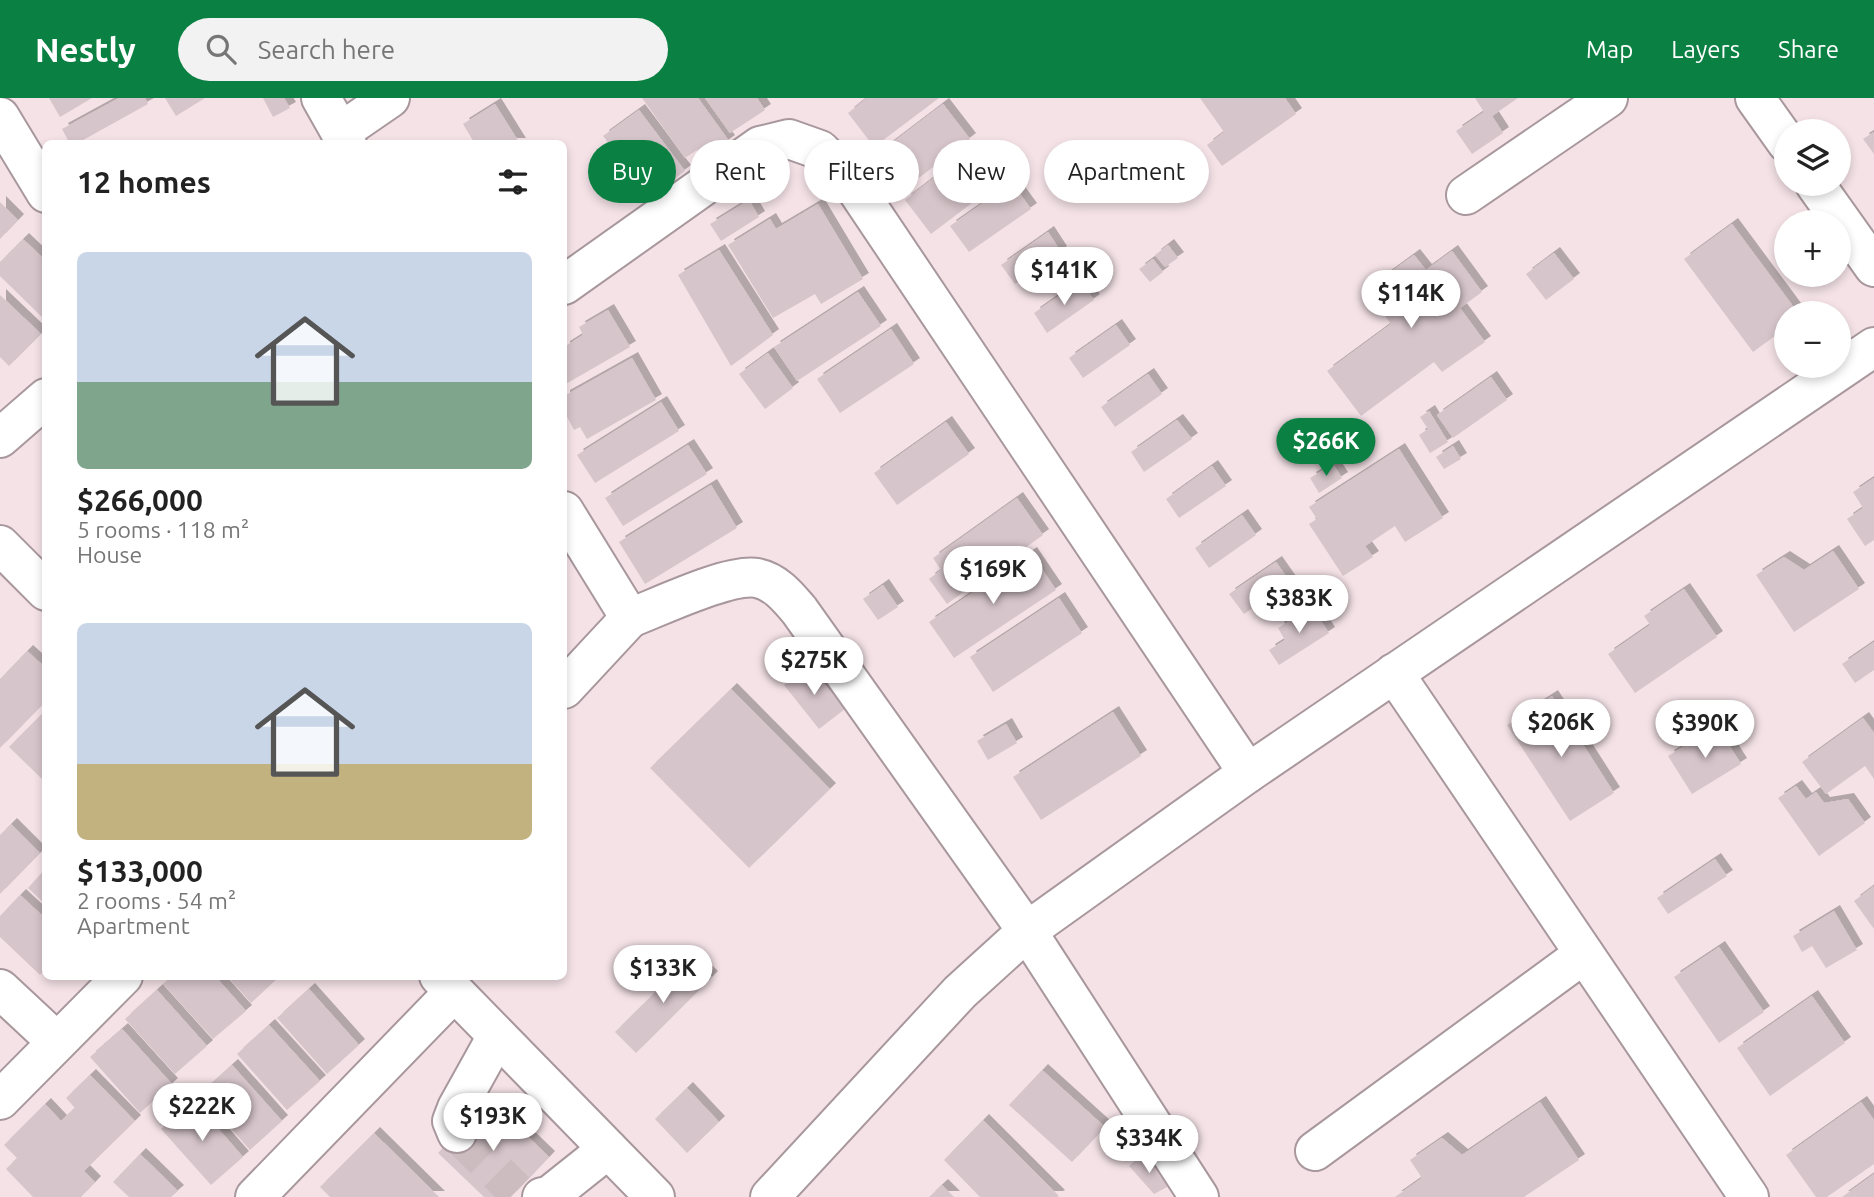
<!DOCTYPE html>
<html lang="en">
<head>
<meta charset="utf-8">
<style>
  :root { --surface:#fff; --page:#f2f2f2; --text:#222; --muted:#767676; --accent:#0b8043 }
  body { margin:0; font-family:Ubuntu,sans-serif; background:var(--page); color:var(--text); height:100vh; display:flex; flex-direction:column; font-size:26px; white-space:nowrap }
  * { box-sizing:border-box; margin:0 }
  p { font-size:23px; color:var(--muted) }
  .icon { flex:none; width:38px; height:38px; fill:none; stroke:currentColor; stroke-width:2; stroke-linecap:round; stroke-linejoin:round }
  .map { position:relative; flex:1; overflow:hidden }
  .drawer { position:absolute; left:42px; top:42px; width:525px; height:840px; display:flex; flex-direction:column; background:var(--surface); border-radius:10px; box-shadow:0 4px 10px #0003 }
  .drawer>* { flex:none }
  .hud { position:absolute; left:588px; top:42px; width:665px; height:63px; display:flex; gap:14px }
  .fabs { position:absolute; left:1774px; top:21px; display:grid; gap:14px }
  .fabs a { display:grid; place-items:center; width:77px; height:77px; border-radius:50%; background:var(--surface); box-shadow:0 4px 10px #0003; font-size:35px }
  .price { position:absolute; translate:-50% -60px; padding:0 16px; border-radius:24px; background:#fff; color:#222; font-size:23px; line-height:46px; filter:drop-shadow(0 2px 4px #0008) }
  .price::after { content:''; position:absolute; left:50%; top:42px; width:21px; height:16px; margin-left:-10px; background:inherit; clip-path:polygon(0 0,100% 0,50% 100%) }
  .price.active { background:var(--accent); color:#fff }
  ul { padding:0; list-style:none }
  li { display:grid; align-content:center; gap:14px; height:371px; padding:0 35px }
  li span { display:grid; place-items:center; height:217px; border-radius:10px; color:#555 }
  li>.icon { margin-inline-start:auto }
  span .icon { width:126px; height:126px; fill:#fffc; stroke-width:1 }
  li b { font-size:30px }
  h2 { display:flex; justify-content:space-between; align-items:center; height:84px; padding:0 35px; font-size:30px }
  .pill { padding:0 24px; border-radius:32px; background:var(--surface); box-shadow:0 4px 10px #0003; font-size:24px; line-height:63px }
  .pill.active { background:var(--accent); color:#fff }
  header { display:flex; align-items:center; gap:42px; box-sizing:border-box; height:98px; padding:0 35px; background:var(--accent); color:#fff }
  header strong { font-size:33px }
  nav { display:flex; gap:38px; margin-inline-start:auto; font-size:24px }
  .search { width:490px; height:63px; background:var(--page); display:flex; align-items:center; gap:18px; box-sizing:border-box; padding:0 24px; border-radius:38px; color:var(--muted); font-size:26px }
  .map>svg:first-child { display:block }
  .building { fill:#d6c5ca; filter:url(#shadow) }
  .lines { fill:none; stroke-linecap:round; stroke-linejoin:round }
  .minor-tunnel { stroke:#ccbcc0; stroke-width:38; stroke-dasharray:38 19; stroke-linecap:butt }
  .minor-casing { stroke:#a8979d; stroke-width:42 }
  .minor { stroke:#fff; stroke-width:38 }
</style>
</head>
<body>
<header>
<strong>Nestly</strong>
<div class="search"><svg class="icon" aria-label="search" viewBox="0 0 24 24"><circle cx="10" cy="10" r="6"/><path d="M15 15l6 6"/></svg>Search here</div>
<nav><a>Map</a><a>Layers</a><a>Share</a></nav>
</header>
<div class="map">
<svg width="1874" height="1099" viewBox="0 0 1874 1099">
  <defs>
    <filter id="shadow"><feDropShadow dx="6" dy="-6" stdDeviation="0" flood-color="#0004"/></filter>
  </defs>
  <rect width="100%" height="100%" fill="#f4e2e7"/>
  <g class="building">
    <path d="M 49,0 L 92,0 L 60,19 Z"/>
    <path d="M 119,0 L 145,0 L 148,6 L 76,46 L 70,46 L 62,31 Z"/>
    <path d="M 165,0 L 205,0 L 176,18 Z"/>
    <path d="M 263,0 L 284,0 L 290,10 L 273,19 Z"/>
    <path d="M 642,0 L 698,0 L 729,43 L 704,61 L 697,52 L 685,60 Z"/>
    <path d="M 705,0 L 757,0 L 765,12 L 730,35 Z"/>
    <path d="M 867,0 L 939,0 L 874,49 L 848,15 Z"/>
    <path d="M 1200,0 L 1285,0 L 1296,16 L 1222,68 L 1207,47 L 1224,34 Z"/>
    <path d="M 1475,0 L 1518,0 L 1492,18 L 1503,35 L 1472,56 L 1456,33 L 1484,14 Z"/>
    <path d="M 495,6 L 520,46 L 475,46 L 463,26 Z"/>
    <path d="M 943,6 L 970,41 L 903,92 L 876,57 Z"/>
    <path d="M 639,12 L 685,73 L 642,105 L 620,76 L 628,70 L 603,38 Z"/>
    <path d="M 1874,34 L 1874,56 L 1863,41 Z"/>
    <path d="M 971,51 L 997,86 L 931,136 L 905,102 Z"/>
    <path d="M 1012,85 L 1031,111 L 969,154 L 950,128 Z"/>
    <path d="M 749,102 L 759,119 L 721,143 L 710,126 Z"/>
    <path d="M 0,104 L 18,122 L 0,141 Z"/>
    <path d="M 818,106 L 863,181 L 821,206 L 815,196 L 773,220 L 728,147 L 770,121 L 776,131 Z"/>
    <path d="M 1732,126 L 1798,215 L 1787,215 L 1787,229 L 1753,254 L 1684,161 Z"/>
    <path d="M 1048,134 L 1061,154 L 1015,186 L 1001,167 Z"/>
    <path d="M 23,141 L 46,163 L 46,223 L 0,178 L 0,164 Z"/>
    <path d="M 1168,147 L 1178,160 L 1165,169 L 1155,157 Z"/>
    <path d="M 719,152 L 773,237 L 731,268 L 678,177 Z"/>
    <path d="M 1452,153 L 1482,194 L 1460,210 L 1485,244 L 1442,274 L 1434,264 L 1361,318 L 1327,273 L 1391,226 L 1366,192 L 1414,157 L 1426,172 Z"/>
    <path d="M 1554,155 L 1574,181 L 1546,202 L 1526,176 Z"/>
    <path d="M 1153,161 L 1163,174 L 1150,184 L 1139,171 Z"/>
    <path d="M 1080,183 L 1094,202 L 1047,235 L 1034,215 Z"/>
    <path d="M 858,194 L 881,228 L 797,283 L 774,249 Z"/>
    <path d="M 0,197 L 41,236 L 9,268 L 0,259 Z"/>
    <path d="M 608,212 L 630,249 L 564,287 L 564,249 L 583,237 L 579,229 Z"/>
    <path d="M 1116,227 L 1130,247 L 1083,280 L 1069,260 Z"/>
    <path d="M 891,231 L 914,266 L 840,315 L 817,281 Z"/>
    <path d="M 768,255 L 793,290 L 765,311 L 739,276 Z"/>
    <path d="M 632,260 L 656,302 L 587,341 L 580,329 L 574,332 L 564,313 L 564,298 Z"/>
    <path d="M 1148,276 L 1162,296 L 1115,329 L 1101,309 Z"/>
    <path d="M 1491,279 L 1507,302 L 1453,340 L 1437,317 Z"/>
    <path d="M 661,304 L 679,333 L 595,385 L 577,357 Z"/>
    <path d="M 1429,313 L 1448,344 L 1430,355 L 1419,337 L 1428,331 L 1420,319 Z"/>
    <path d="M 1177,322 L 1192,341 L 1144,374 L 1131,354 Z"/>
    <path d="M 946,324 L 969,356 L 897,407 L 874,375 Z"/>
    <path d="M 688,347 L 707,376 L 623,428 L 605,400 Z"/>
    <path d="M 1453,348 L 1461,361 L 1444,371 L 1436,359 Z"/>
    <path d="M 1399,351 L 1443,420 L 1405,444 L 1395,428 L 1365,448 L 1373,459 L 1343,478 L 1309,426 L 1317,421 L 1309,409 Z"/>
    <path d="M 1333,366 L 1342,380 L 1319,395 L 1310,380 Z"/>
    <path d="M 1212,368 L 1226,388 L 1179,420 L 1166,401 Z"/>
    <path d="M 1874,380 L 1874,442 L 1865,448 L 1847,421 L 1863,410 L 1853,394 Z"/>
    <path d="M 711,387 L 737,430 L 645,486 L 619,444 Z"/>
    <path d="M 1017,400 L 1043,437 L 947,506 L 929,481 L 941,472 L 933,460 Z"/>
    <path d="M 1242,417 L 1256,437 L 1209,470 L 1195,450 Z"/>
    <path d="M 1833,453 L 1859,491 L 1794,534 L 1756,477 L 1784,459 L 1804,472 Z"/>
    <path d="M 1031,455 L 1056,492 L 954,560 L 929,524 Z"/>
    <path d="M 1276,464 L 1290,484 L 1244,516 L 1229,496 Z"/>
    <path d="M 883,487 L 898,509 L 878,522 L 863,501 Z"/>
    <path d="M 1684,491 L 1717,539 L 1635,595 L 1608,556 L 1650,527 L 1644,518 Z"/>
    <path d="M 1059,500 L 1082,535 L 993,594 L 970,559 Z"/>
    <path d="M 1312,509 L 1329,535 L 1279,567 L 1269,552 L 1285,542 L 1278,530 Z"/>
    <path d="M 1874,544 L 1874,572 L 1855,585 L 1842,566 Z"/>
    <path d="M 27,553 L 46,570 L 46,603 L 0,650 L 0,581 Z"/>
    <path d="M 809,568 L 845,611 L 819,631 L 784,587 Z"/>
    <path d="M 731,591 L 830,691 L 749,770 L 650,670 Z"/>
    <path d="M 1552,598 L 1614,695 L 1570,723 L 1507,627 Z"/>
    <path d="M 46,612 L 46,677 L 42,681 L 9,649 Z"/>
    <path d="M 1113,614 L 1141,658 L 1041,722 L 1013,679 Z"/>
    <path d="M 1863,620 L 1874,635 L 1874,681 L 1865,668 L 1826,696 L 1802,664 Z"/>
    <path d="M 1006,626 L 1017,645 L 988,662 L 977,643 Z"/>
    <path d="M 1717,628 L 1741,666 L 1692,696 L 1668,658 Z"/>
    <path d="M 1796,688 L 1806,701 L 1816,694 L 1824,705 L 1848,701 L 1865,725 L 1819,758 L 1778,700 Z"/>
    <path d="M 11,726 L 40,755 L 0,796 L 0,737 Z"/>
    <path d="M 1715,761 L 1727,778 L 1668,816 L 1657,800 Z"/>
    <path d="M 46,770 L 46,807 L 28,790 Z"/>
    <path d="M 1874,788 L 1874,831 L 1854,803 Z"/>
    <path d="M 20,797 L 46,821 L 46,870 L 40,877 L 0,839 L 0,818 Z"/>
    <path d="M 1834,813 L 1857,852 L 1826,870 L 1812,848 L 1802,854 L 1793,838 Z"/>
    <path d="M 1719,849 L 1764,914 L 1719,945 L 1674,879 Z"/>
    <path d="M 691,859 L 712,879 L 636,955 L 615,934 Z"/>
    <path d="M 171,878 L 215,878 L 246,913 L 213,941 L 163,886 Z"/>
    <path d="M 227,878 L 280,878 L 251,905 Z"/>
    <path d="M 309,891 L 359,947 L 327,976 L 277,920 Z"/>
    <path d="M 157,892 L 207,948 L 175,976 L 125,921 Z"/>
    <path d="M 1812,898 L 1845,945 L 1770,998 L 1737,950 Z"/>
    <path d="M 269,927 L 320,983 L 287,1012 L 237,956 Z"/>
    <path d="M 122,931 L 172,986 L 140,1015 L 90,959 Z"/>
    <path d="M 232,967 L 282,1023 L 250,1052 L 200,996 Z"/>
    <path d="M 1042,972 L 1105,1029 L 1072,1064 L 1009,1007 Z"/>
    <path d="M 90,977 L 135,1023 L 84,1073 L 95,1084 L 81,1099 L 33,1099 L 6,1071 L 17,1060 L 4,1047 L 45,1006 L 61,1023 L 75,1010 L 66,1000 Z"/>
    <path d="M 687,990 L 719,1024 L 687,1055 L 655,1021 Z"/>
    <path d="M 489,1001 L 549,1059 L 511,1099 L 484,1099 L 438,1055 Z"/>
    <path d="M 194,1003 L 243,1059 L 211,1087 L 161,1031 Z"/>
    <path d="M 1540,1004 L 1579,1062 L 1524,1099 L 1395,1099 L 1422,1080 L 1410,1062 L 1442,1040 L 1462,1057 Z"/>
    <path d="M 1861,1004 L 1874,1022 L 1874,1066 L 1827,1099 L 1816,1099 L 1786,1057 Z"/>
    <path d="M 983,1022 L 1059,1098 L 1057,1099 L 980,1099 L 944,1062 Z"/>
    <path d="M 374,1035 L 439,1099 L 330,1099 L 320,1089 Z"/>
    <path d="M 140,1056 L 178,1093 L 171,1099 L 129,1099 L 113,1084 Z"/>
    <path d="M 1143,1056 L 1171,1087 L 1154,1096 L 1129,1068 Z"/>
    <path d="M 1874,1076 L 1874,1099 L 1842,1099 Z"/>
    <path d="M 942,1087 L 954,1099 L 929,1099 Z"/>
  </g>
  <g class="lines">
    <path class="minor-tunnel" d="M 457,1035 L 516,1093"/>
    <g class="minor-casing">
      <g id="minor">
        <path d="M 321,0 L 347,46"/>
        <path d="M 1755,0 L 1787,45"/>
        <path d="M 0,19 L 46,95"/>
        <path d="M 342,33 L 390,0"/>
        <path d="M 1815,86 L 1874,169"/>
        <path d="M 1466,97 L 1608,0"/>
        <path d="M 564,187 L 760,48 L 789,41 L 820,52 L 850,82 L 1248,675"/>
        <path d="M 0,340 L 46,300"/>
        <path d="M 564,413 L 630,520 L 564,591"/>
        <path d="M 0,447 L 46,493"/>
        <path d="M 630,520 C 659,509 729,475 757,480 C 776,484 788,499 799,512 L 1027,833 L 1199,1099"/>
        <path d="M 1394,575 L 1749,1099"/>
        <path d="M 439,878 L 655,1099"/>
        <path d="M 0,891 L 57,944"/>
        <path d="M 0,1002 L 123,878"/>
        <path d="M 457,1035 L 452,1023 L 457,1010 L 497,938"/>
        <path d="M 1315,1053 L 1584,856"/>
        <path d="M 255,1099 L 454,894"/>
        <path d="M 542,1099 L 549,1098 L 608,1051"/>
        <path d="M 770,1099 L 960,894 L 1027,833 L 1248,675 L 1874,249"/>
      </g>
    </g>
    <use href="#minor" class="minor"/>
  </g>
</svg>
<div class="fabs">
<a><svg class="icon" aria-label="layers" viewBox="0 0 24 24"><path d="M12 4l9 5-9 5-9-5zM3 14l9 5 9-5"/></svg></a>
<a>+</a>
<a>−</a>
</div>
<b class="price" style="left:1064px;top:209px">$141K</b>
<b class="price" style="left:1411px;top:232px">$114K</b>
<b class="price active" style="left:1326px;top:380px">$266K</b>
<b class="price" style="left:993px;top:508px">$169K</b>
<b class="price" style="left:1299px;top:537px">$383K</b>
<b class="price" style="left:814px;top:599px">$275K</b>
<b class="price" style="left:1561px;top:661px">$206K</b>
<b class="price" style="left:1705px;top:662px">$390K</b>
<b class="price" style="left:663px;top:907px">$133K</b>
<b class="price" style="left:202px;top:1045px">$222K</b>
<b class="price" style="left:493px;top:1055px">$193K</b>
<b class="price" style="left:1149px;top:1077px">$334K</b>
<div class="hud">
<a class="pill active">Buy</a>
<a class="pill">Rent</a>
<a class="pill">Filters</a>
<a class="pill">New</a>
<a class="pill">Apartment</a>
</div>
<section class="drawer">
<h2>12 homes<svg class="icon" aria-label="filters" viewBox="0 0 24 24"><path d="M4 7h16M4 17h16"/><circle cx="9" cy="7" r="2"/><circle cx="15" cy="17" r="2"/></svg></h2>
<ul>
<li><span style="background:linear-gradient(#c9d6e8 60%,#7fa58c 0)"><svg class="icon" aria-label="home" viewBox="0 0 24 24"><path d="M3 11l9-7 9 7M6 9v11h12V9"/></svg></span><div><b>$266,000</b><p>5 rooms · 118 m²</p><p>House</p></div></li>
<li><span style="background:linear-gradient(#c9d6e8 65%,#c2b280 0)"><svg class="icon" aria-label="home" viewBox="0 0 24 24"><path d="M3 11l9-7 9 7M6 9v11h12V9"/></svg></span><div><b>$133,000</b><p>2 rooms · 54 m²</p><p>Apartment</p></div></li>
</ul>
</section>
</div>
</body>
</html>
